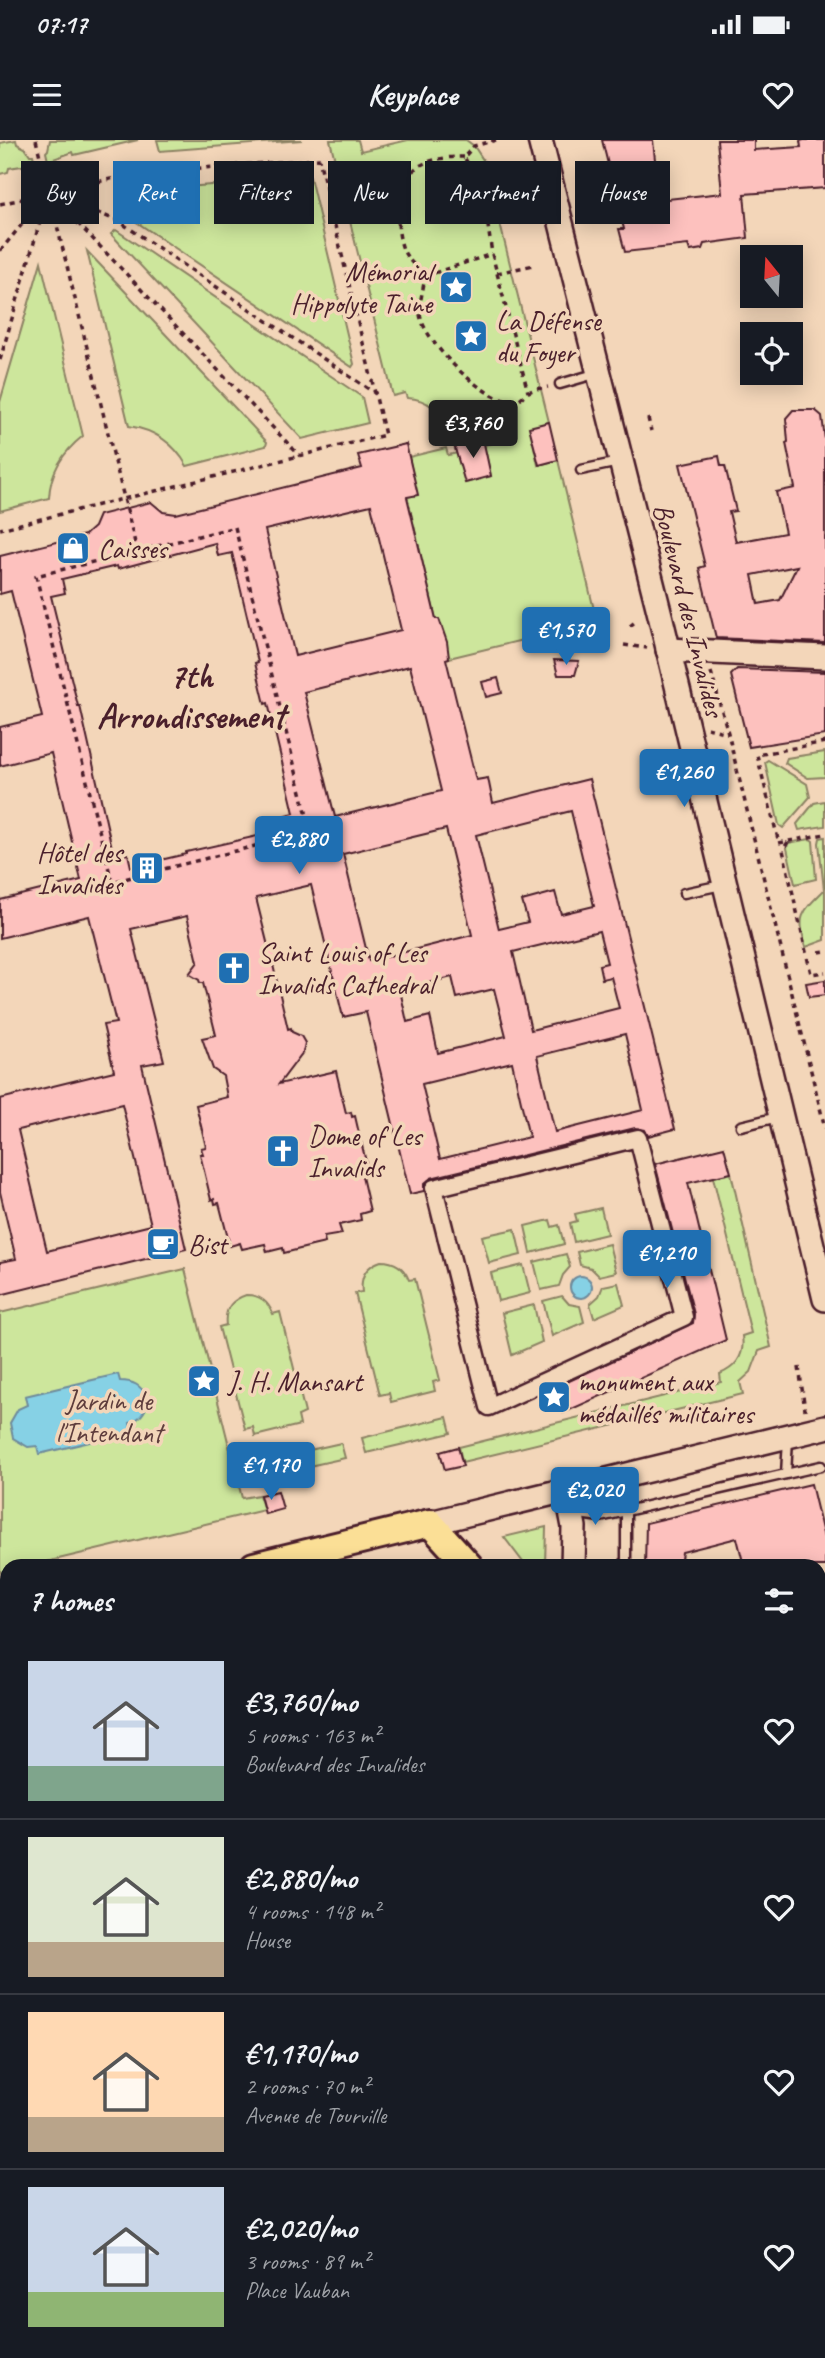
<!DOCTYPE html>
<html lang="en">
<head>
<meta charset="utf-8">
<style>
  :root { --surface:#171b24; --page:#242831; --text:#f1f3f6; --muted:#9ea1a6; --line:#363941; --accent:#1f6fb2 }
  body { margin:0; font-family:Caveat,sans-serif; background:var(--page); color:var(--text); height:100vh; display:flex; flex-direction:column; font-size:26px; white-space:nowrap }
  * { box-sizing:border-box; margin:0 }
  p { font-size:23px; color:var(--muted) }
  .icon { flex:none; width:38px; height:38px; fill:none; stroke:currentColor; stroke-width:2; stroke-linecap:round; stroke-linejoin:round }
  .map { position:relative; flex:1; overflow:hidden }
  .side { position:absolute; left:0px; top:1419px; width:826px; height:800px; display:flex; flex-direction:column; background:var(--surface); border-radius:21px 21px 0 0; box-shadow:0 4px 18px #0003 }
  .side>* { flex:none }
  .banner { position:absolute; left:21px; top:21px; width:784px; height:63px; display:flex; gap:14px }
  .needle { width:46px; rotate:342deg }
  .buttons { position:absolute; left:740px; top:105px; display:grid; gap:14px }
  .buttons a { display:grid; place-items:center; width:63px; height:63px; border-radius:0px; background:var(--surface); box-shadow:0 4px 18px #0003; font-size:35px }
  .price { position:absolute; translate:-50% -60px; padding:0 16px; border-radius:7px; background:var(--accent); color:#fff; font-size:23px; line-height:46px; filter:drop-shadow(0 2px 4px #0008) }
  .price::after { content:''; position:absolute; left:50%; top:42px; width:21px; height:16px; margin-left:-10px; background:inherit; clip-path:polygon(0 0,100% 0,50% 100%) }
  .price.active { background:#222; color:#fff }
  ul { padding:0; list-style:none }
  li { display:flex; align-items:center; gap:21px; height:175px; padding:0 28px }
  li+li { border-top:2px solid var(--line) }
  li span { display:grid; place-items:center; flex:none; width:196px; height:140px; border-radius:0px; color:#555 }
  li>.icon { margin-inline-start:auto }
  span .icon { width:84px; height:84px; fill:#fffc; stroke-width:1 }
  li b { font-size:30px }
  h2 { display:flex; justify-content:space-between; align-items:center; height:84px; padding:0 28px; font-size:30px }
  .pill { padding:0 24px; border-radius:0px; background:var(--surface); box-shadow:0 4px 18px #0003; font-size:24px; line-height:63px }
  .pill.active { background:var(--accent); color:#fff }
  .status { display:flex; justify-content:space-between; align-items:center; height:49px; padding:0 35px; background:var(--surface); direction:ltr }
  .status svg { height:19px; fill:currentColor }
  header { display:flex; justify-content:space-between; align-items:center; height:91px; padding:0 28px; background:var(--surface); font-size:32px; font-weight:600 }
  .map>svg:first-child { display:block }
  .green { fill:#cde69c; stroke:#8c8264; stroke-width:2 }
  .water { fill:#86d1e5; stroke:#6e8a9b; stroke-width:2 }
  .building { fill:#fdc1be; stroke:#4a1f2b; stroke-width:2; fill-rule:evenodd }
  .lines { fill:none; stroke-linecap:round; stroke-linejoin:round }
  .lane-casing { stroke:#4a1f2b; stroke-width:13 }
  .street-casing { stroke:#4a1f2b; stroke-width:21 }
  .secondary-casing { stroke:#4a1f2b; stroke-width:28 }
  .primary-casing { stroke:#4a1f2b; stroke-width:32 }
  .path { stroke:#4a1f2b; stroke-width:3.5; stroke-dasharray:5 5; stroke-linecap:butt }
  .lane { stroke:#f3d6b9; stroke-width:8 }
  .street { stroke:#f3d6b9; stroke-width:16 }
  .secondary { stroke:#f3d6b9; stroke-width:23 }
  .primary { stroke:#fbdf96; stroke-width:26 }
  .labels { text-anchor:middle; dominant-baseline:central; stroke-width:7; stroke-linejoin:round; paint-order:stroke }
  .poi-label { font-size:28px; fill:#4a1f2b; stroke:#f3d6b9; text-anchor:start }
  .street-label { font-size:28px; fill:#4a1f2b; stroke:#f3d6b9 }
  .park-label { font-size:28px; fill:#5e3d3c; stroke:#f3d6b9 }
  .district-label { font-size:35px; font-weight:bold; fill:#4a1f2b; stroke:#f3d6b9 }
</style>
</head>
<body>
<div class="status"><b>07:17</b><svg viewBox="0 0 49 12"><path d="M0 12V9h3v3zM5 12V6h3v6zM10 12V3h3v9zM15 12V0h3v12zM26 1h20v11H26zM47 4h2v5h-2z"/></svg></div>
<header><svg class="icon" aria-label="menu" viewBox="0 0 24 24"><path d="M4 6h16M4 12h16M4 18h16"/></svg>Keyplace<svg class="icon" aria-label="heart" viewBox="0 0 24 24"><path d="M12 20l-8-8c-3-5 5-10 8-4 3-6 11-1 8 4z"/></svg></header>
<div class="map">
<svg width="825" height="2218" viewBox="0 0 825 2218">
  <rect width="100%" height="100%" fill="#f3d6b9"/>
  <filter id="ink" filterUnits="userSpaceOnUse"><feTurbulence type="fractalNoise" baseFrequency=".0143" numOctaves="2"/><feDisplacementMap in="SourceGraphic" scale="14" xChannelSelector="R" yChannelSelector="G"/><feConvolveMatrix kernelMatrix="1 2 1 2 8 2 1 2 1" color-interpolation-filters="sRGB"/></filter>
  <g filter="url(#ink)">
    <g class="green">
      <path d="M 16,0 L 17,4 L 25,8 L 30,15 L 33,15 L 35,24 L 9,28 L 8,32 L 0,34 L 0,3 Z"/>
      <path d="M 50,0 L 138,0 L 74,15 L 73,12 L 48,21 L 46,12 L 48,10 Z"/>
      <path d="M 157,0 L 302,0 L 160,11 Z"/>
      <path d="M 330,0 L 358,0 L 361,11 L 408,0 L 466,0 L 474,6 L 485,23 L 549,282 L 530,288 L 538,325 L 558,320 L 597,482 L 449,518 L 440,481 L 436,479 L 407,357 L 417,355 L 409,317 L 446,308 L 448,315 L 467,311 L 466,343 L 491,336 L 484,305 L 493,303 L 492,297 L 457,305 L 453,290 L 448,290 C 442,271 428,259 407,258 L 405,253 L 393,256 Z"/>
      <path d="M 310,37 L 354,224 L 352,227 L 126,75 L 137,51 Z"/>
      <path d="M 116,90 L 362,257 L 368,283 L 302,299 L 111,94 Z"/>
      <path d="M 87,111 L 267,302 L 266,306 L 187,326 C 174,303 155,290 129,286 Z"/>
      <path d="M 41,122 L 83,296 C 63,312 50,332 49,358 L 0,371 L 0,262 Z"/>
      <path d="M 825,612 L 825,637 L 808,638 L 785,623 L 787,618 Z"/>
      <path d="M 768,620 L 807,644 L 810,657 L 783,688 L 779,685 L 765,622 Z"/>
      <path d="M 825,661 L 825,686 L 799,690 L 797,684 L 814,663 Z"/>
      <path d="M 825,697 L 825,800 L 806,807 C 796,776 802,772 824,750 L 819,703 L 820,698 Z"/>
      <path d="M 810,699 L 813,701 L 816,739 L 795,744 L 787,708 L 788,703 Z"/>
      <path d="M 731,1033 L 771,1207 L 759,1211 L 751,1232 L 740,1242 L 743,1254 L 462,1322 L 459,1307 L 721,1242 L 720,1234 C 737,1227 745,1215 742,1196 L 751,1193 L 713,1037 Z"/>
      <path d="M 601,1068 L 607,1094 L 574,1102 L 570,1083 L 577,1081 L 575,1074 Z"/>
      <path d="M 550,1080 L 552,1087 L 559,1085 L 564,1104 L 531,1113 L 525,1086 Z"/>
      <path d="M 515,1089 L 521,1115 L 489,1123 L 482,1096 Z"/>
      <path d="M 609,1104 L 616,1132 L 599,1136 L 591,1128 L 580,1125 L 577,1112 Z"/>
      <path d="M 566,1114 L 570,1127 L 563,1135 L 559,1146 L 541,1150 L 534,1122 Z"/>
      <path d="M 381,1121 C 395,1121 404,1127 409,1140 L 415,1139 L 440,1240 L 433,1242 L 435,1251 L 391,1262 L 389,1253 L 380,1255 L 355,1153 L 362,1152 C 360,1137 366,1126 381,1121 Z"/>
      <path d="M 523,1125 L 530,1153 L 498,1161 L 491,1133 Z"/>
      <path d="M 185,1129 L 242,1358 L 259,1355 L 264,1370 L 29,1426 L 7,1426 L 7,1431 L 0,1433 L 0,1173 Z"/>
      <path d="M 618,1143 L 624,1165 L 594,1178 L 590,1164 L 599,1156 L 603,1146 Z"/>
      <path d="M 246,1155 C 260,1155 268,1161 273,1174 L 280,1172 L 305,1273 L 298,1276 L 300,1285 L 255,1296 L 253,1287 L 245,1289 L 219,1187 L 226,1185 C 224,1170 231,1160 246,1155 Z"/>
      <path d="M 562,1156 L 569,1164 L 580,1166 L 584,1182 L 552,1196 L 543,1161 Z"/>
      <path d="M 534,1165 L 542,1202 L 512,1215 L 502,1173 Z"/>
      <path d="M 447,1277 L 451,1293 L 366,1313 L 362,1298 Z"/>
      <path d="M 341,1303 L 345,1318 L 260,1337 L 256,1322 Z"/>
      <path d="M 546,1387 L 545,1426 L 526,1426 L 504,1397 Z"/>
      <path d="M 825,2154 L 825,2218 L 777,2218 L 782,2212 L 819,2212 L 819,2162 Z"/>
      <path d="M 536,2212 L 607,2212 L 609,2218 L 538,2218 Z"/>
    </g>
    <g class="water">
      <circle cx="581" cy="1147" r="11"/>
      <path d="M 118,1234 L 120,1241 C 133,1241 141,1245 147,1257 C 148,1270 142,1278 130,1283 L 132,1292 L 39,1314 L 37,1306 L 28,1307 L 13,1298 L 10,1283 L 18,1269 L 27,1265 L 25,1256 Z"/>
    </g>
    <g class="building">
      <path d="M 602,0 L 653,0 L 659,60 L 722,53 L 717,0 L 754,0 L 754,10 L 801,7 L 800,1 L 804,0 L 825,0 L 825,48 L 744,54 L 748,98 L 704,104 L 702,109 L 690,111 L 688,105 L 625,112 L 619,89 L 624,89 Z"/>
      <path d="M 793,270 L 815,270 L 822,276 L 825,300 L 825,503 L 716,498 L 699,428 L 705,426 L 680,324 L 719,316 L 721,326 L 725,326 L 736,371 L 729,372 L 736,402 L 785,393 L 776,352 L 795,348 L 786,303 L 788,302 L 786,278 ZM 797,426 L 780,460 L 758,464 L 752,435 Z"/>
      <path d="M 549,282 L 558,320 L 539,325 L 529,287 Z"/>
      <path d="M 483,299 L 491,336 L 465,343 L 454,305 Z"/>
      <path d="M 406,304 L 418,355 L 407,357 L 436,479 L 439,479 L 447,502 L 449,518 L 446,519 L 476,640 L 488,638 L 493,663 L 589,639 L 675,989 L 648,996 L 645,990 L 635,988 L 431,1038 L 424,1044 L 424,1051 L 410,1054 L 366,872 L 343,877 L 311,745 L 256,758 L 268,806 L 281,813 L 275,821 L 276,824 L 273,825 L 288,889 L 291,888 L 292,892 L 301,896 L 305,903 L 303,912 L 279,944 L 336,931 L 346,973 L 351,972 L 352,977 L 355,976 L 358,989 L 366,1022 L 363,1022 L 364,1027 L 360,1028 L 370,1071 L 360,1074 L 361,1080 L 339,1085 L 342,1094 L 324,1097 L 325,1103 L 312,1106 L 284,1113 L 283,1108 L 267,1112 L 265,1104 L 242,1109 L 240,1103 L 230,1106 L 219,1063 L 215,1064 L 214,1059 L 211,1060 L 200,1014 L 203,1014 L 201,1008 L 206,1007 L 196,965 L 227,957 L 223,936 L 213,929 L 202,898 L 216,895 L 203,843 L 200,843 L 199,840 L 189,834 L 198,822 L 187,776 L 131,789 L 164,921 L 142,925 L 186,1109 L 0,1155 L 0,1122 L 16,1119 L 0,1052 L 0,959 L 114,931 L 103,885 L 116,883 L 89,776 L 0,798 L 0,760 L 81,740 L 51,613 L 0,626 L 0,587 L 42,577 L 11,451 L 0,454 L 0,416 L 85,395 L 94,387 L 99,375 L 151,362 L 163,372 L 176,374 L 362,328 L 358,315 ZM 371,365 L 401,490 L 295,516 L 265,390 ZM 215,403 L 218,416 L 232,413 L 258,522 L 255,523 L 265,564 L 268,563 L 294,673 L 280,677 L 284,690 L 186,712 L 186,714 L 131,727 L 128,714 L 114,717 L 80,566 L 78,566 L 51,456 L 65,453 L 62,439 L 117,426 L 118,429 ZM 410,526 L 441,651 L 335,677 L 304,552 ZM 571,671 L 594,766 L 561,774 L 555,752 L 522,761 L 528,782 L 499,789 L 476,695 ZM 446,689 L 472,795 L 369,821 L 343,714 ZM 599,791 L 607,823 L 599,825 L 602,839 L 611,837 L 619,868 L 531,890 L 513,812 ZM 452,837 L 457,858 L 494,849 L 506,896 L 438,913 L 430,876 L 407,882 L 400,850 ZM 625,894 L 643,970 L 555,992 L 537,916 ZM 512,922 L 529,997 L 440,1019 L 422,944 ZM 122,964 L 151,1085 L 47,1111 L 18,990 Z"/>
      <path d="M 554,520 L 579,521 L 575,535 L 558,535 Z"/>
      <path d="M 737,529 L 825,532 L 825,595 L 749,607 L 731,535 Z"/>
      <path d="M 498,538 L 502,553 L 486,557 L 482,542 Z"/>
      <path d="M 825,840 L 825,855 L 809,857 L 806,843 Z"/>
      <path d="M 724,1007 L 731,1033 L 688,1043 L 726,1200 L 563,1273 L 552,1249 L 693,1183 L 694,1174 L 655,1024 Z"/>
      <path d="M 458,1307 L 463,1326 L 445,1330 L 440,1312 Z"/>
      <path d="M 811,1344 L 825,1402 L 825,1426 L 744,1426 L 737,1398 L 682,1412 L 680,1426 L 645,1426 L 646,1383 Z"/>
      <path d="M 278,1351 L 283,1369 L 265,1374 L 260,1355 Z"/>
    </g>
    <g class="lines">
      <g class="lane-casing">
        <g id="lane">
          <path d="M 560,244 L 598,233"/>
          <path d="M 581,330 L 619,322"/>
          <path d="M 684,753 L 722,745"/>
          <path d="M 741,986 L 778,977"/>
          <path d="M 786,1334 L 821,1326"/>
          <path d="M 573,1373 L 600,1377 L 786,1334 L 788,1299"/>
          <path d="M 626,1426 L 626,1372"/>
          <path d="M 0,1522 L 7,1521"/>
          <path d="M 819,1791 L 825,1798"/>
          <path d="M 819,1887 L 825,1887"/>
          <path d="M 0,2082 L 7,2086"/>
          <path d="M 0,2164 L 7,2167"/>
          <path d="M 55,2218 L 56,2212"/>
          <path d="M 230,2218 L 231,2212"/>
        </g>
      </g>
      <g class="street-casing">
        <g id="street">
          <path d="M 638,998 L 684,1177 L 489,1267 L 434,1048 Z"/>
          <path d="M 0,1818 L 7,1827"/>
          <path d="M 819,1949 L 825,1947"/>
          <path d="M 819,2121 L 825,2113"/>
          <path d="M 261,2218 L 273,2212"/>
          <path d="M 743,2218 L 747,2212"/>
        </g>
      </g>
      <g class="secondary-casing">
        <g id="secondary">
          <path d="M 540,0 L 660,475 L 825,1159"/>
          <path d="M 668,510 L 825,517"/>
          <path d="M 567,1350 L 574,1387 L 573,1426"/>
          <path d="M 430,1383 L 825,1287"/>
          <path d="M 0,2123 L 7,2126"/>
          <path d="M 181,2212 L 194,2218"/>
          <path d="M 487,2212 L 488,2218"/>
          <path d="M 655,2212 L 657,2218"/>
          <path d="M 96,2218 L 98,2212"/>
        </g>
      </g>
      <g class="primary-casing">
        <g id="primary">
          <path d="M 254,1426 L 430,1383 L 469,1426"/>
          <path d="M 0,1488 L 7,1487"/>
          <path d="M 819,1857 L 825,1865"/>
        </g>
      </g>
      <g class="path">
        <path d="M 36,0 L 137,411"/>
        <path d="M 496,0 L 474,6 L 464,17 L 477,39 L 484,58 L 492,114 L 528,252"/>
        <path d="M 464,17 C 420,17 398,30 398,78 C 398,89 400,106 406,115 C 411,123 419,129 425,136 C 424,147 419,162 420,174 C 423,201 485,263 513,261 C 520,261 522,256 527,253 C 532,249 542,248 548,247"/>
        <path d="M 50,53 L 120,82 L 376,254"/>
        <path d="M 50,54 L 300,316"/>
        <path d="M 0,64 L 137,33 L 319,19 L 385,295 L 0,389"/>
        <path d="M 0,111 L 47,54"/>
        <path d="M 497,133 L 534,125"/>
        <path d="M 425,136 L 492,114"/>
        <path d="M 0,220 L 48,54"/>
        <path d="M 648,278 L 651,291"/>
        <path d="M 235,387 L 311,692 L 112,742 L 36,436 Z"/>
        <path d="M 630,486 L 636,481"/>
        <path d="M 624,505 L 647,508"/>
        <path d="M 711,532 L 728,593 L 825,988"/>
        <path d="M 707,588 L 728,593"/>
        <path d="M 825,602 L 757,615 L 779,703 L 825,694"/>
        <path d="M 788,702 L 783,710 L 811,834 L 825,832"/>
        <path d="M 819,812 L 825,811"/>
        <path d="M 799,1227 L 805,1270"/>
        <path d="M 819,1819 L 825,1827"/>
        <path d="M 819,2185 L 825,2177"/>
        <path d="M 515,2212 L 516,2218"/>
        <path d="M 627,2212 L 629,2218"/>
        <path d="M 794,2218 L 799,2212"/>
      </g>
      <use href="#lane" class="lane"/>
      <use href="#street" class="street"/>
      <use href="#secondary" class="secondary"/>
      <use href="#primary" class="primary"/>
    </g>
  </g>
  <defs>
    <g id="sight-square" transform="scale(1.75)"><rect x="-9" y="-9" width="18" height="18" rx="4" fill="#1f6fb2" stroke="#f3d6b9"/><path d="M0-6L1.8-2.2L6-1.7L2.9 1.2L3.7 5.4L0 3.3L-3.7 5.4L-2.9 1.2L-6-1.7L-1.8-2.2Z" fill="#fff"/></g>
    <g id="shop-square" transform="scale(1.75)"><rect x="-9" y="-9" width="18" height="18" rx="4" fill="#1f6fb2" stroke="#f3d6b9"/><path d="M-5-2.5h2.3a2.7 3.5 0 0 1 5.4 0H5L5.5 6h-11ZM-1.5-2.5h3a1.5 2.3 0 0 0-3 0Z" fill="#fff"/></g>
    <g id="building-square" transform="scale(1.75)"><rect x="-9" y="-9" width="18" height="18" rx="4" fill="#1f6fb2" stroke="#f3d6b9"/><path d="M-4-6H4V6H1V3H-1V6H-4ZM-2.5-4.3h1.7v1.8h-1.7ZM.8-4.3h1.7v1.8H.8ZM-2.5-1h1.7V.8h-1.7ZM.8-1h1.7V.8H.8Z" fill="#fff"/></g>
    <g id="church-square" transform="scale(1.75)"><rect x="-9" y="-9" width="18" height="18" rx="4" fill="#1f6fb2" stroke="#f3d6b9"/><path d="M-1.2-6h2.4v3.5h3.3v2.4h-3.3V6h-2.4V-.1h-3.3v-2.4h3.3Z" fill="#fff"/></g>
    <g id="cafe-square" transform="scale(1.75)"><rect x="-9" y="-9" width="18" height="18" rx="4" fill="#1f6fb2" stroke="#f3d6b9"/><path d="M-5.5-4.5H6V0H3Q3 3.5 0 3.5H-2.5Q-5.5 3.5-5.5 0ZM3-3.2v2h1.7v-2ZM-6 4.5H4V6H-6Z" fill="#fff"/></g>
  </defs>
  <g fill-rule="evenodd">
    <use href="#sight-square" x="456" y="147"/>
    <use href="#sight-square" x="471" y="196"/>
    <use href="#shop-square" x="73" y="408"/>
    <use href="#building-square" x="147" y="728"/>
    <use href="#church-square" x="234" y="828"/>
    <use href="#church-square" x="283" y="1011"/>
    <use href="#cafe-square" x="163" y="1104"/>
    <use href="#sight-square" x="204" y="1241"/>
    <use href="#sight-square" x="554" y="1257"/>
  </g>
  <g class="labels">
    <g class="poi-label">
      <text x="432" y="131" text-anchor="end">Mémorial<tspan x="432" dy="32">Hippolyte Taine</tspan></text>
      <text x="496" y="180">La Défense<tspan x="496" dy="32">du Foyer</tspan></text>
      <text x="98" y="408">Caisses</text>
      <text x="122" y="712" text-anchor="end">Hôtel des<tspan x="122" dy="32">Invalides</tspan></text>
      <text x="258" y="812">Saint Louis of Les<tspan x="258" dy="32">Invalids Cathedral</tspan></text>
      <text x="308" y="995">Dome of Les<tspan x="308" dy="32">Invalids</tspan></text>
      <text x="188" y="1104">Bist</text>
      <text x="228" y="1241">J. H. Mansart</text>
      <text x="578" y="1241">monument aux<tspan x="578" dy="32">médaillés militaires</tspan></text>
    </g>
    <g class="street-label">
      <text transform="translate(689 470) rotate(76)">Boulevard des Invalides</text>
    </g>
    <g class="park-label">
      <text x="109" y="1260">Jardin de<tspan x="109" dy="32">l'Intendant</tspan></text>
    </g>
    <g class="district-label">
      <text x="191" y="536">7th<tspan x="191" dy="40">Arrondissement</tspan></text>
    </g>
  </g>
</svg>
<div class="buttons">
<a><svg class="needle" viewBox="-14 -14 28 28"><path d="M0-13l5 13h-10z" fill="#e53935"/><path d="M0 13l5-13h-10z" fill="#9ea1a6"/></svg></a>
<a><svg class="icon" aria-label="locate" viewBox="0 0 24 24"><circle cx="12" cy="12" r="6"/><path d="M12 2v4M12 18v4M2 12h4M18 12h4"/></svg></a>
</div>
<b class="price active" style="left:473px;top:320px">€3,760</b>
<b class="price" style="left:566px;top:527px">€1,570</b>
<b class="price" style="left:684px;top:669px">€1,260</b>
<b class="price" style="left:299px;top:736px">€2,880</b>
<b class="price" style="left:667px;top:1150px">€1,210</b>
<b class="price" style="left:271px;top:1362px">€1,170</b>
<b class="price" style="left:595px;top:1387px">€2,020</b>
<div class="banner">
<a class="pill">Buy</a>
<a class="pill active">Rent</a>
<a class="pill">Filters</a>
<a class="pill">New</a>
<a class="pill">Apartment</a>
<a class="pill">House</a>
</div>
<section class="side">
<h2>7 homes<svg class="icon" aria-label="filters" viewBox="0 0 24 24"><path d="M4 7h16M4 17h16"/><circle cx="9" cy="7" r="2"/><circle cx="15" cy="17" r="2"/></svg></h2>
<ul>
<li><span style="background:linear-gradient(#c9d6e8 75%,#7fa58c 0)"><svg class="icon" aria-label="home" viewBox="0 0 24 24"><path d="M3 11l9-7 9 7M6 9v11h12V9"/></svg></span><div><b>€3,760/mo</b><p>5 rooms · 163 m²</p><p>Boulevard des Invalides</p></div><svg class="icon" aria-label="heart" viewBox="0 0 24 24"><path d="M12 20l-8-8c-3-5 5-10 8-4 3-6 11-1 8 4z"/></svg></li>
<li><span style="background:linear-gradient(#dfe7d0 75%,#b9a48a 0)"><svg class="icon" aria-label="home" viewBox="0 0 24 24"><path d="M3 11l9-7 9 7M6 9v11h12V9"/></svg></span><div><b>€2,880/mo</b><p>4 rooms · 148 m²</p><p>House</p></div><svg class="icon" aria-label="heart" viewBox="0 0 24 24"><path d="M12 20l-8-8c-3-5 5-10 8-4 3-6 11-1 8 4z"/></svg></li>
<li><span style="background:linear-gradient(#ffd9b3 75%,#b9a48a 0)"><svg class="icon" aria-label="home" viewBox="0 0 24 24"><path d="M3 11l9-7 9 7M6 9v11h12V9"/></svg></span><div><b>€1,170/mo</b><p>2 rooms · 70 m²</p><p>Avenue de Tourville</p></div><svg class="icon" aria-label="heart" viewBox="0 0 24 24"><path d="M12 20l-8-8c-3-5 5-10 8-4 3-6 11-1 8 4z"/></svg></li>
<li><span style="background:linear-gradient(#c9d6e8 75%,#8fb573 0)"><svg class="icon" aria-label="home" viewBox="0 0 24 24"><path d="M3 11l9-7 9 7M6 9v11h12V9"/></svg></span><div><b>€2,020/mo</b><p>3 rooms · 89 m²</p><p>Place Vauban</p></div><svg class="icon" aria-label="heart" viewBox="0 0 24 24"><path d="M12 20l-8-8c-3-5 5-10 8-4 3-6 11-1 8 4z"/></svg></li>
</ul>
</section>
</div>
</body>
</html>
